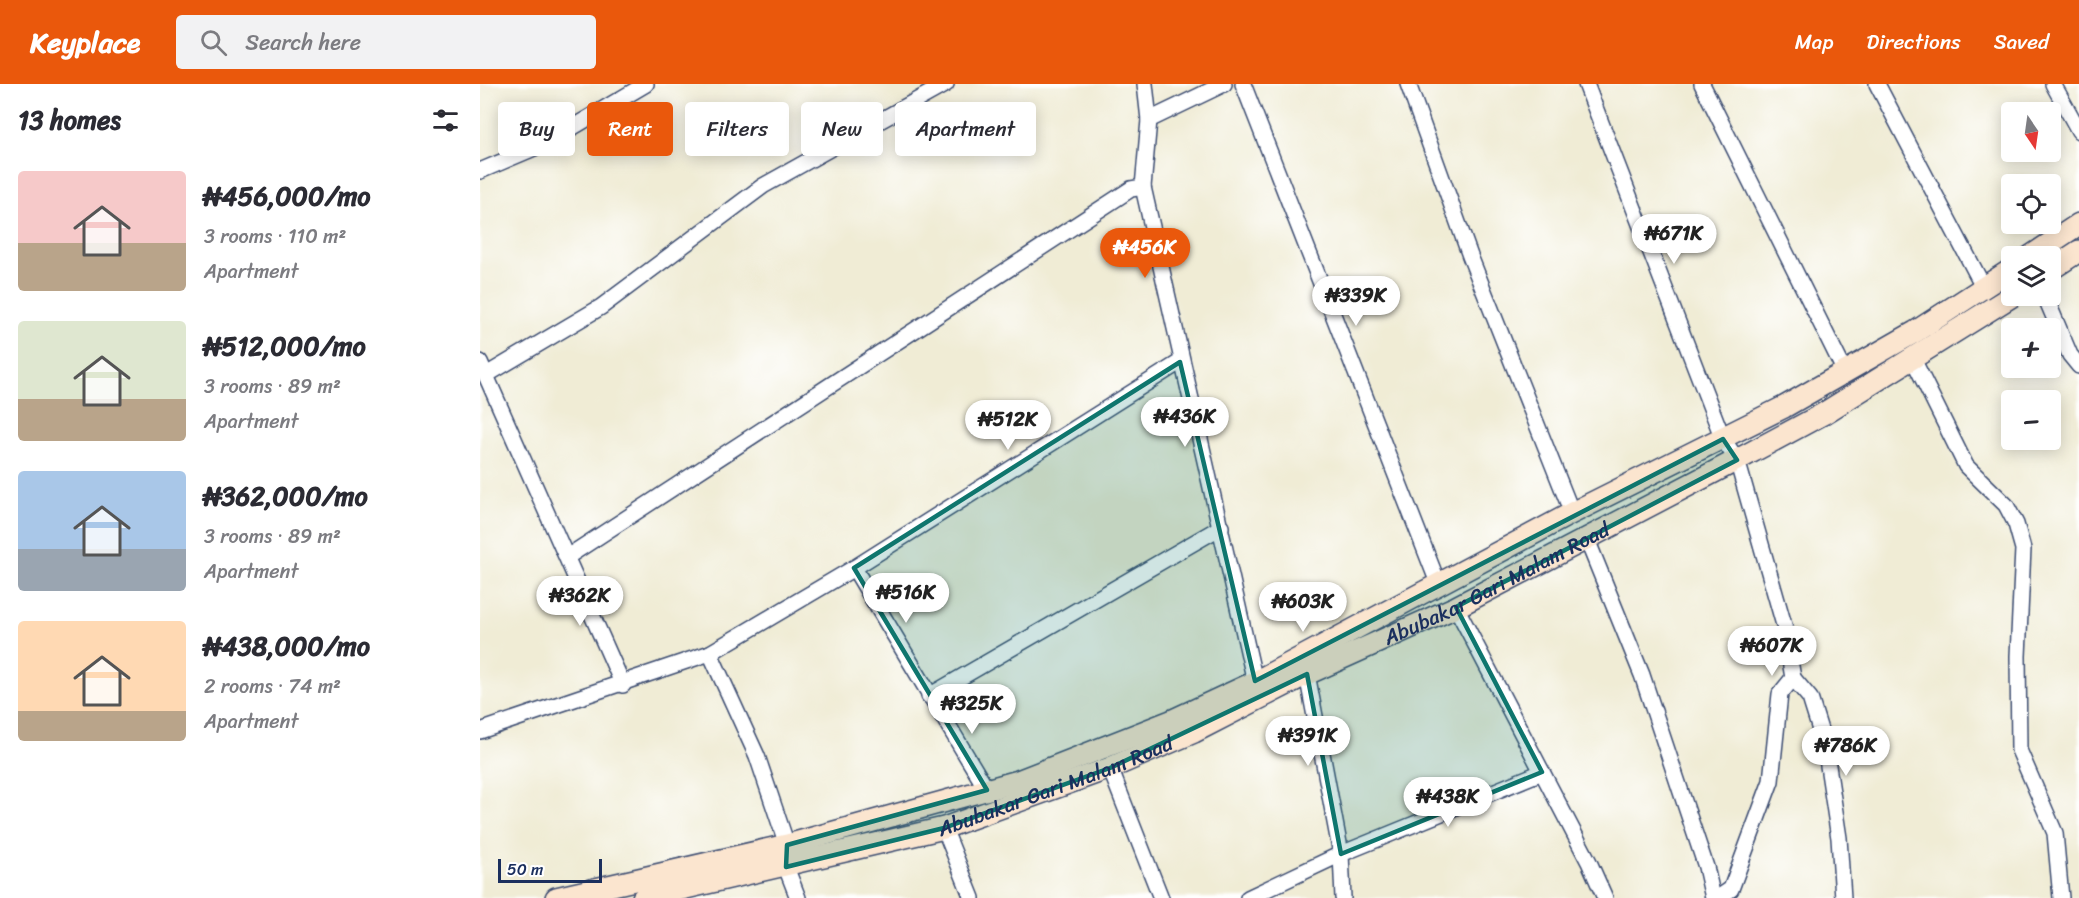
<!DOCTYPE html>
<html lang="en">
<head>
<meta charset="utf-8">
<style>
  :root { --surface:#fff; --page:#f2f2f3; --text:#2b2b33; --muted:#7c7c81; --accent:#ea580c }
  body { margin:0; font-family:Sriracha,sans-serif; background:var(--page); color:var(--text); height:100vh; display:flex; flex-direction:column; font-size:22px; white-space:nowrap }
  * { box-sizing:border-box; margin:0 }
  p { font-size:20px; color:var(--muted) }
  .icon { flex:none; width:33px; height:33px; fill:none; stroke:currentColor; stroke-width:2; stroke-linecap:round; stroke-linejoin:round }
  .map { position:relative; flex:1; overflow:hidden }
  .details { display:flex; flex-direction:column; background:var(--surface); width:480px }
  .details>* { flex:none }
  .top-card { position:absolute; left:18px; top:18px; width:570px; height:54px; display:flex; gap:12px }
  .needle { width:39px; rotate:167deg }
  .controls { position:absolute; left:1521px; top:18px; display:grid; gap:12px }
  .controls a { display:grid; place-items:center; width:60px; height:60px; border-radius:6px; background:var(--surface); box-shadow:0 3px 15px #0003; font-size:30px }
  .scale { position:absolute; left:18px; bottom:15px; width:104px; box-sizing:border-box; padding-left:6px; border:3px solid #1b2f5e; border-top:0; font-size:16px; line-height:21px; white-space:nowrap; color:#1b2f5e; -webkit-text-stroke:4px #fff; paint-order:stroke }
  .price { position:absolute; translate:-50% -51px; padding:0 14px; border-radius:21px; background:#fff; color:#222; font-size:20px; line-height:39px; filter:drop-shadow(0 2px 3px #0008) }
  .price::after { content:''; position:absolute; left:50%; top:36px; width:18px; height:14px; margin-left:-9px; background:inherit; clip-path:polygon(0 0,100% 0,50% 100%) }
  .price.current { background:var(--accent); color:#fff }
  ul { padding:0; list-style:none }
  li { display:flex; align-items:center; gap:18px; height:150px; padding:0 18px }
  li span { display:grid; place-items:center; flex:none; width:168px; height:120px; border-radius:6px; color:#555 }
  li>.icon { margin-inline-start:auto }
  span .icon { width:72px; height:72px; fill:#fffc; stroke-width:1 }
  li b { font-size:26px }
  h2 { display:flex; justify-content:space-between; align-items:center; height:72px; padding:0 18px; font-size:26px }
  .tag { padding:0 21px; border-radius:6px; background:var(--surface); box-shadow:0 3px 15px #0003; font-size:21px; line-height:54px }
  .tag.current { background:var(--accent); color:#fff }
  header { display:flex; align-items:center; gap:36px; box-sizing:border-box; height:84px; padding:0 30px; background:var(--accent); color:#fff }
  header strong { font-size:28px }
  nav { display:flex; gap:33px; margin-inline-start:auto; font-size:21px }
  .search { width:420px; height:54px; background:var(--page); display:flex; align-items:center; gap:15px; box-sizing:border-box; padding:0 21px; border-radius:6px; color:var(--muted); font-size:22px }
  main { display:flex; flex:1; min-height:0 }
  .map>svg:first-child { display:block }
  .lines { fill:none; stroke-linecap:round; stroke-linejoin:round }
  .street-casing { stroke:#3b4b70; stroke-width:18 }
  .secondary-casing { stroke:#3b4b70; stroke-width:24 }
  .street { stroke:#fff; stroke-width:15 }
  .secondary { stroke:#fbe5cf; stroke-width:21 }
  .marked { fill:#0f766e; fill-opacity:0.2; stroke:#0f766e; stroke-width:4.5; stroke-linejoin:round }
  .labels { text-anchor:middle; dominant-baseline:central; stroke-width:4.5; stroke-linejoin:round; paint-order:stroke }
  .street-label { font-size:21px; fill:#1b2f5e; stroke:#fff }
</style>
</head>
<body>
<header>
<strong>Keyplace</strong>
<div class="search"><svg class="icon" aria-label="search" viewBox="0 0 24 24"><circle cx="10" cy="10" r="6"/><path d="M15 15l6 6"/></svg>Search here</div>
<nav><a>Map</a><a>Directions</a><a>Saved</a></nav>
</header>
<main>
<section class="details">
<h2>13 homes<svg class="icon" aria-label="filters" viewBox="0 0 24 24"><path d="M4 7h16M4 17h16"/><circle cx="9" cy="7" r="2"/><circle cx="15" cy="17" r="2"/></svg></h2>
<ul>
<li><span style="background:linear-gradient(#f6c9c9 60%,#b9a48a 0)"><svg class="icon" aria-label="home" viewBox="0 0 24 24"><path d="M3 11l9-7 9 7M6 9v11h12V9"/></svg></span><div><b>₦456,000/mo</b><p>3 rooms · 110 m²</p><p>Apartment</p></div></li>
<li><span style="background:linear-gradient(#dfe7d0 65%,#b9a48a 0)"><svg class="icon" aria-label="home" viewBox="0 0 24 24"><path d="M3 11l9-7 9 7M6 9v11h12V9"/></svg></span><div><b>₦512,000/mo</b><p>3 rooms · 89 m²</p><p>Apartment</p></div></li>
<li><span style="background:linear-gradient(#a9c7e8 65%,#9aa5b1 0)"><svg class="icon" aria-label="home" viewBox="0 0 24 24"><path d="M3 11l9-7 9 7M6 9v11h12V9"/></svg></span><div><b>₦362,000/mo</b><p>3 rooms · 89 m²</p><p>Apartment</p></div></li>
<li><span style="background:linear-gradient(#ffd9b3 75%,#b9a48a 0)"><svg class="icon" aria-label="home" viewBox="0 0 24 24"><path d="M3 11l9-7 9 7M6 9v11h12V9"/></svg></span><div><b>₦438,000/mo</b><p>2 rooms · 74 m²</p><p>Apartment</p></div></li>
</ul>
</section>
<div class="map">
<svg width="1599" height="814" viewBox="0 0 1599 814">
  <rect width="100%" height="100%" fill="#fff"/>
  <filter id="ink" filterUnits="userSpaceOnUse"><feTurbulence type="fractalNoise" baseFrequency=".0167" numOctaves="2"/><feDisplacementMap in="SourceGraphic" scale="12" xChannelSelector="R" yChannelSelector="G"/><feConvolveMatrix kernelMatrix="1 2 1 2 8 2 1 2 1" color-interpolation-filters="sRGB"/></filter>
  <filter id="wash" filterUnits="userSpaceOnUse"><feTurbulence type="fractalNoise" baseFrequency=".008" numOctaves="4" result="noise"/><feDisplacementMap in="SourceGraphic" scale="24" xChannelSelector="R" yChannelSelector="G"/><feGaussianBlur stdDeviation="1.35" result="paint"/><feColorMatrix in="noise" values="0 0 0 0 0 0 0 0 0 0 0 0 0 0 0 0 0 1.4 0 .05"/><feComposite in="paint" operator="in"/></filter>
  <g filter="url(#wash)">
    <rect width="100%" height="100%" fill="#f0ecd5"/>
  </g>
  <g filter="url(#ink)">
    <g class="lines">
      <g class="street-casing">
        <g id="street">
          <path d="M 665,0 L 669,36 L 663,103 L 775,598"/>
          <path d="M 763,0 L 958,499"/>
          <path d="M 928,0 L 990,172 L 1092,429"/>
          <path d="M 1106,0 L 1243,355 L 1257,376 L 1304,541 L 1313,594 L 1300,610 L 1291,697 L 1251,805 L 1238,814"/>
          <path d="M 1222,0 L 1365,288"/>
          <path d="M 1397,0 L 1504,204"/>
          <path d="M 1573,0 L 1599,47"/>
          <path d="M 669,36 L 744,0"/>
          <path d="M 0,87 L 66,59 L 166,0"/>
          <path d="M 1565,212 L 1590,271 L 1599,282"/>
          <path d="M 1433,275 L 1486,382 L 1526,421 L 1536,440 L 1543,465 L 1538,572 L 1539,666 L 1575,749 L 1581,814"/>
          <path d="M 0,278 L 143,601"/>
          <path d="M 8,290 L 121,223 L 283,102 L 466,0"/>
          <path d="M 1106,453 L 1162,591 L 1226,783 L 1233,814"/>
          <path d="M 87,473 L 651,105 L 663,103"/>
          <path d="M 374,484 L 507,706"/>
          <path d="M 976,523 L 1109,778 L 1125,814"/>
          <path d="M 230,569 L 277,672 L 307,761 L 306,783 L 318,814"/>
          <path d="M 827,590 L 861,770 L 863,814"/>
          <path d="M 1313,594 L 1330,614 L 1345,662 L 1359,754 L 1363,814"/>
          <path d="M 449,612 L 741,443"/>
          <path d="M 0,647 L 230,569 L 374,484 L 700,278"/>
          <path d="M 630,684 L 681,814"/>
          <path d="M 464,744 L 492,814"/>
          <path d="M 768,814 L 861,770 L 1062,688"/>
        </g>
      </g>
      <g class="secondary-casing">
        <g id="secondary">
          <path d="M 1551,172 L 1599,140"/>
          <path d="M 1570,186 L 1599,167"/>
          <path d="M 76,814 L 307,761 L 538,697 L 691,637 L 775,598 L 1092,429 L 1304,323 L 1435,248 L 1532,185"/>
          <path id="s1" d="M 163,814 L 464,744 L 630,684 L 714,648 L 827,590 L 976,523 L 1257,376 L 1343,330 L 1532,212"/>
        </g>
      </g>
      <use href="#street" class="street"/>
      <use href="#secondary" class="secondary"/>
    </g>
  </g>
  <path class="marked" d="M 700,278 L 775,597 L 1243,355 L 1257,376 L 976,523 L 1062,688 L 861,770 L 827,590 L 630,684 L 464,744 L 306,783 L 307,761 L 507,706 L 374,484 Z"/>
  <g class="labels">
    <g class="street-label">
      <text stroke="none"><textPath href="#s1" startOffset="914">Abubakar Gari Malam Road</textPath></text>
      <text stroke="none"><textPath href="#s1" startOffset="428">Abubakar Gari Malam Road</textPath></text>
    </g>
  </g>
</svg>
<div class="controls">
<a><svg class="needle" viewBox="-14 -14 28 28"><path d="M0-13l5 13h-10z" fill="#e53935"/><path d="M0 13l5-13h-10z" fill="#7c7c81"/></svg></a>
<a><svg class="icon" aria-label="locate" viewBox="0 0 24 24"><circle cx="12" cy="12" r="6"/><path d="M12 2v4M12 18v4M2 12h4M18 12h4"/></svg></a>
<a><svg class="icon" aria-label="layers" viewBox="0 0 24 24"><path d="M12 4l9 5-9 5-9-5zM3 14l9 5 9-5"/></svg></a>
<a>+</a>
<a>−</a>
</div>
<div class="scale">50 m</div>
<b class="price" style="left:1194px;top:181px">₦671K</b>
<b class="price current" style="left:665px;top:195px">₦456K</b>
<b class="price" style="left:876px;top:243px">₦339K</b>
<b class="price" style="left:705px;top:364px">₦436K</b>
<b class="price" style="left:528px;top:367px">₦512K</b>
<b class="price" style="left:426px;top:540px">₦516K</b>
<b class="price" style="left:100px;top:543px">₦362K</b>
<b class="price" style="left:823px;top:549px">₦603K</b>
<b class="price" style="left:1292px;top:593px">₦607K</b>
<b class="price" style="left:492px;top:651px">₦325K</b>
<b class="price" style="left:828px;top:683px">₦391K</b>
<b class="price" style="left:1366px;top:693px">₦786K</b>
<b class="price" style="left:968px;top:744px">₦438K</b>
<div class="top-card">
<a class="tag">Buy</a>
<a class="tag current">Rent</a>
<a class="tag">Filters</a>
<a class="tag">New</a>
<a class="tag">Apartment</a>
</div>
</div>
</main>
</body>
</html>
